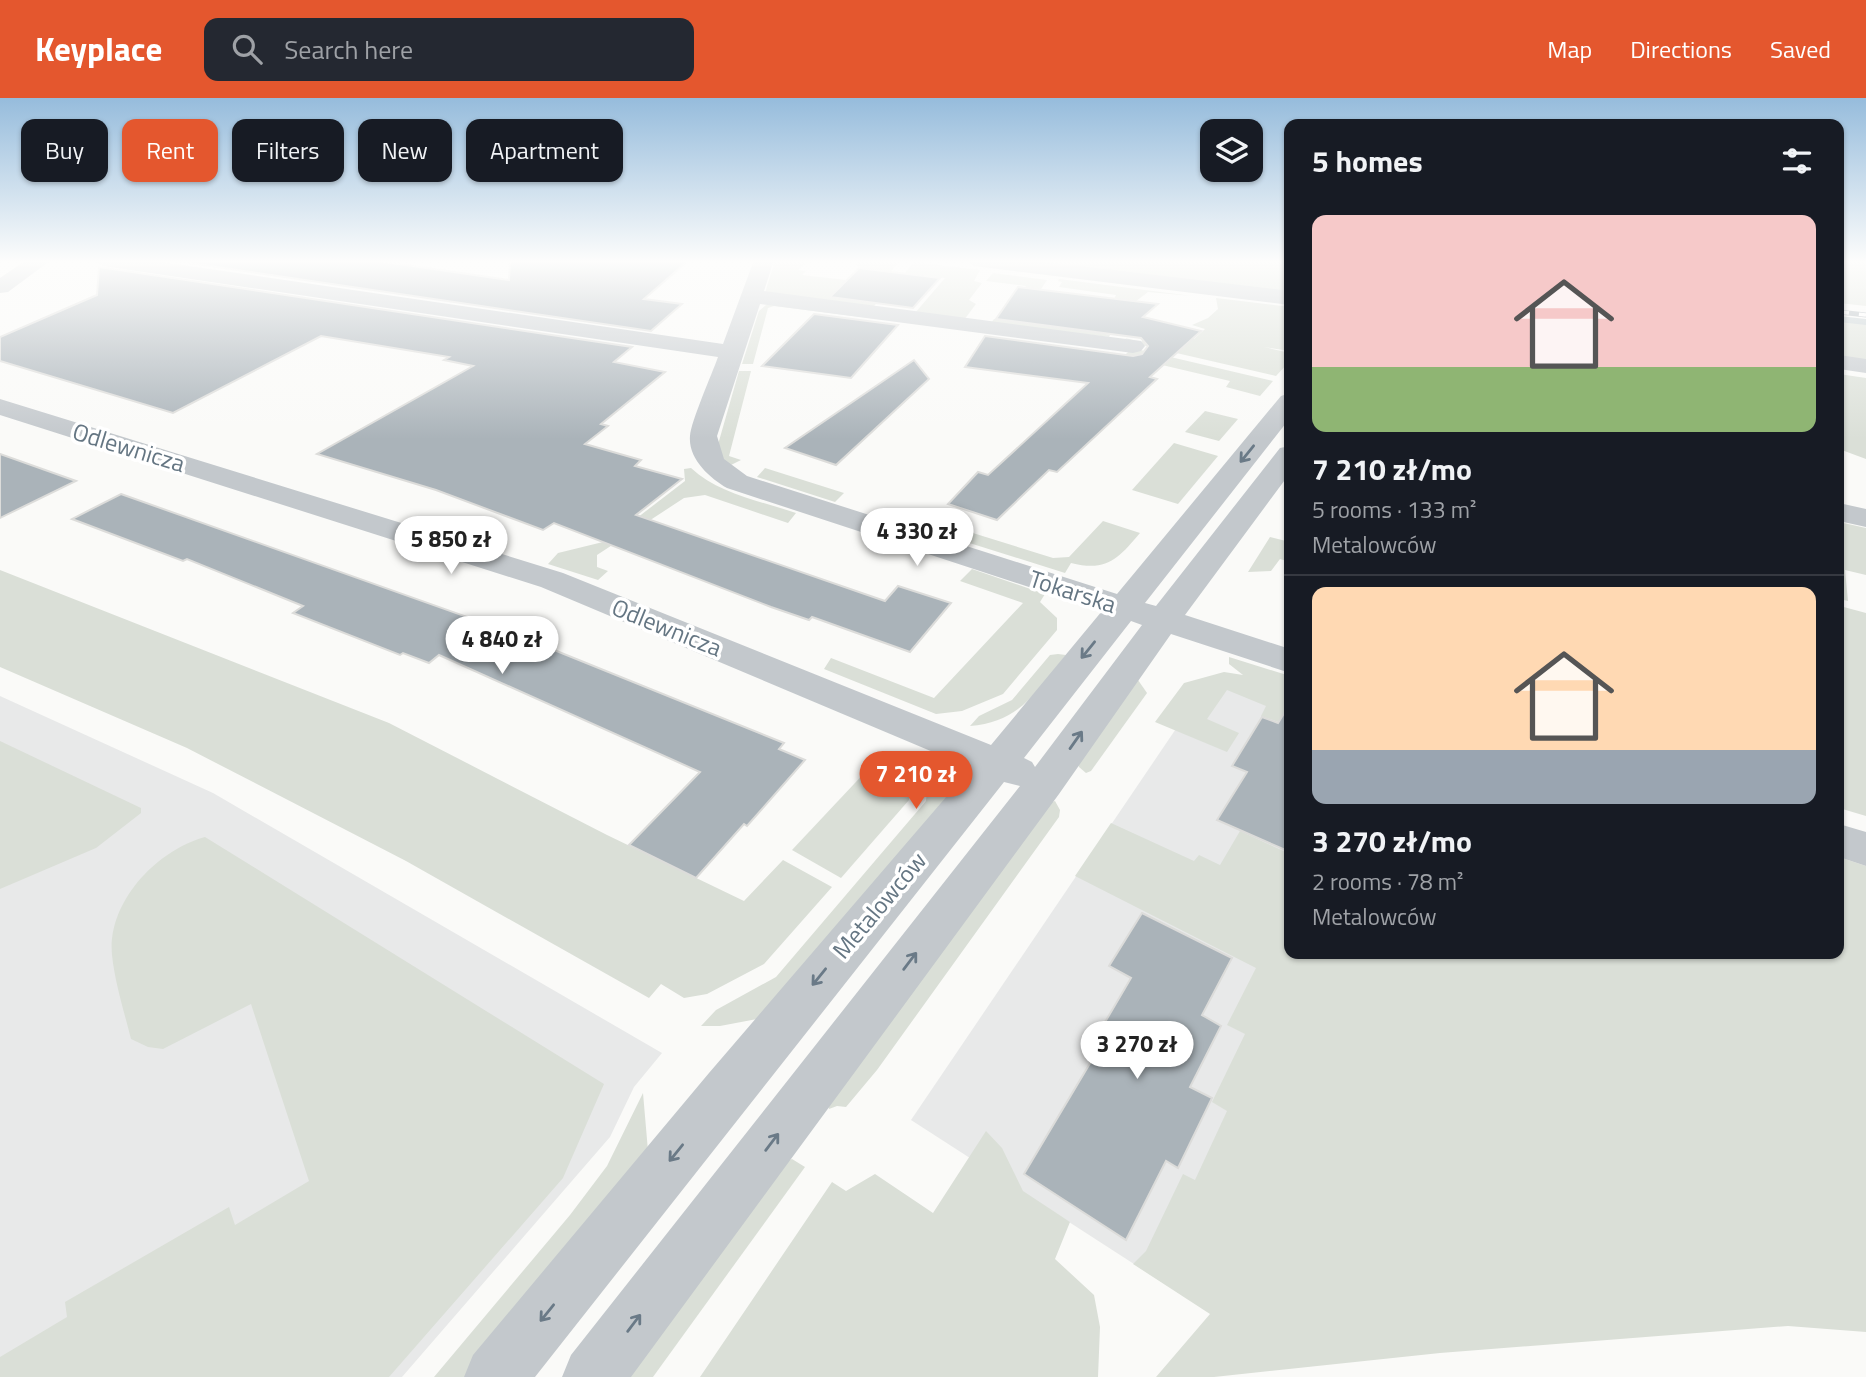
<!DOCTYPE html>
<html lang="en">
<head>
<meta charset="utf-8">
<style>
  :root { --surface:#171b24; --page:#242831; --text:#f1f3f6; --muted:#9ea1a6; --line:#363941; --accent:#e4572e }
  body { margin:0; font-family:"Titillium Web",sans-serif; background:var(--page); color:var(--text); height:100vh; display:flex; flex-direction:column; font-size:26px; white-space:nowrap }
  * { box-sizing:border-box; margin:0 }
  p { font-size:23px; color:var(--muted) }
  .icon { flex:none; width:38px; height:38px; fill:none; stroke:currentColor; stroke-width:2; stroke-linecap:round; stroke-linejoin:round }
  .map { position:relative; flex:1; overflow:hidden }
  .sheet { position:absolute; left:1284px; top:21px; width:560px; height:840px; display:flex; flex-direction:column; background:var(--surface); border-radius:14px; box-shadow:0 2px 5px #0004 }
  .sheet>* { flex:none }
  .banner { position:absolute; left:21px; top:21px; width:665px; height:63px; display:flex; gap:14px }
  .fabs { position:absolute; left:1200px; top:21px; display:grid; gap:14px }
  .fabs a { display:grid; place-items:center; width:63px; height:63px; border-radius:14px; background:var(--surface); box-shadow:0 2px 5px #0004; font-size:35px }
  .price { position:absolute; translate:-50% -60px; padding:0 16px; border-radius:24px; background:#fff; color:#222; font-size:23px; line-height:46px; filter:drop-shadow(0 2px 4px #0008) }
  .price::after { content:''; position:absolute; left:50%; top:42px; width:21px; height:16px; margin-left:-10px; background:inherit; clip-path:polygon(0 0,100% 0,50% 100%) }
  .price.on { background:var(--accent); color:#fff }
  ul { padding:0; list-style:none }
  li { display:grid; align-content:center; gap:14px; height:371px; padding:0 28px }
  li+li { border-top:2px solid var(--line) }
  li span { display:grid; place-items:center; height:217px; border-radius:14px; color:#555 }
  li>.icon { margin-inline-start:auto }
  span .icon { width:126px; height:126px; fill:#fffc; stroke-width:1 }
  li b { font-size:30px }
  h2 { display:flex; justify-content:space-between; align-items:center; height:84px; padding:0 28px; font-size:30px }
  .chip { padding:0 24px; border-radius:14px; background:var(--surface); box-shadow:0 2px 5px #0004; font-size:24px; line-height:63px }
  .chip.on { background:var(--accent); color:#fff }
  header { display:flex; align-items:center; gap:42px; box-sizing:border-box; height:98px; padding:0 35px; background:var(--accent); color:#fff }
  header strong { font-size:33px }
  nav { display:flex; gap:38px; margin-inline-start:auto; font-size:24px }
  .search { width:490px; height:63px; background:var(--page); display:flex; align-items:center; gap:18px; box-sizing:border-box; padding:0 24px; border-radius:14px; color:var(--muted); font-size:26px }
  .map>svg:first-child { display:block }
  .built { fill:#e8e9e9 }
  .green { fill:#dadfd7 }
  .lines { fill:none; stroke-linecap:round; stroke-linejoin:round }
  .stream { fill:#bbc7cb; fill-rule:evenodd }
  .building { fill:#aab3b9; stroke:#dcdcda; stroke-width:2 }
  .minor { fill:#c3c8cc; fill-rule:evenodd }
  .rail-casing { stroke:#a2aab0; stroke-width:5 }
  .rail { stroke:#fff; stroke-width:3.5; stroke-dasharray:10; stroke-linecap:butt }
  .oneway { stroke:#6a7a87 }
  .labels { text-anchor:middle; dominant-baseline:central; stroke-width:7; stroke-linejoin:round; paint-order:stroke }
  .street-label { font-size:24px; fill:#657683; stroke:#fff }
</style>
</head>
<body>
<header>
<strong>Keyplace</strong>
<div class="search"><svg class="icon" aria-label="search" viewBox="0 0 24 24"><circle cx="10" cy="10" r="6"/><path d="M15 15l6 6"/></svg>Search here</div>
<nav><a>Map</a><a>Directions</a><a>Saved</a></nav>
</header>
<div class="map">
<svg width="1866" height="1279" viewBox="0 0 1866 1279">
  <rect width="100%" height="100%" fill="#fafaf8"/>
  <g class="built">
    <path d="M 1209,582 L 1290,609 L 1290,856 L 1199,1208 L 911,1022 Z"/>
    <path d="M 0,598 L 213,695 L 662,955 L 634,989 L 610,1039 L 402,1279 L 0,1279 Z"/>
  </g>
  <g class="green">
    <path d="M 775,162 L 809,162 L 798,172 L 806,173 L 802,177 L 846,182 L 860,169 L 856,167 L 861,162 L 899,164 L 878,188 L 892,190 L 872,210 L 765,195 Z"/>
    <path d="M 1013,162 L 1290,162 L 1290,195 Z"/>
    <path d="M 1839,162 L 1866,162 L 1866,208 L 1839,205 Z"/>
    <path d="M 914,164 L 980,172 L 974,183 L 982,185 L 969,202 L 976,206 L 964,222 L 915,215 L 945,180 L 905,175 Z"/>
    <path d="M 993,175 L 1047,182 L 1032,205 L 1053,228 L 1074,231 L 1084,212 L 1111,207 L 1116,197 L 1059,189 L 1062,184 L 1058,183 L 1059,181 L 1192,198 L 1148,194 L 1096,234 L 1110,237 L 1109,239 L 991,225 L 994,221 L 1020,224 L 1032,205 L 1016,202 L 1026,188 L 986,183 Z"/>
    <path d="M 1216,200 L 1290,209 L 1290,253 L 1264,249 L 1290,255 L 1290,263 L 1276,278 L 1133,245 L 1125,240 L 1141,244 L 1147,239 L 1194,241 L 1205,231 L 1192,227 L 1208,220 L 1218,211 Z"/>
    <path d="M 777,206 L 885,222 L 774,208 L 768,210 L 753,266 L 742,266 L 759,213 L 766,207 Z"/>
    <path d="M 1839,220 L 1866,223 L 1866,263 L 1839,260 Z"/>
    <path d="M 1132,250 L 1273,283 L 1260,298 L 1226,289 L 1230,283 L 1124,258 Z"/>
    <path d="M 739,273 L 751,273 L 729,358 L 741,362 L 731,367 L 722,361 L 717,350 Z"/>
    <path d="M 1839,276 L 1866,280 L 1866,361 L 1839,351 Z"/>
    <path d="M 1205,313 L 1238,321 L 1219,343 L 1185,334 Z"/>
    <path d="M 1174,345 L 1218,358 L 1178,406 L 1132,392 Z"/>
    <path d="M 691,370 C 719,396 761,403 796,415 L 788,425 L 705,397 L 684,400 L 597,457 L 597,469 L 608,473 L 598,482 L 548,466 L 558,455 L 607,443 L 685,383 L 684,371 Z"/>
    <path d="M 765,370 L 844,395 L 835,404 L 757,379 Z"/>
    <path d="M 918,418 L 1053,460 L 1069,459 L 1103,423 L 1140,435 C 1118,461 1107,474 1071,465 L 1065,475 L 909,426 Z"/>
    <path d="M 1839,424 L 1866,430 L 1866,477 L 1845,472 L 1848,503 L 1839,501 Z"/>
    <path d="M 1270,439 L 1290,444 L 1290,464 L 1280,461 L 1271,473 L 1248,474 Z"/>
    <path d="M 972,471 L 1045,496 L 1040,504 L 1057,520 L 1057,532 L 1003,596 L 962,613 L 936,616 L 824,571 L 831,560 L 934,600 L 1023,505 L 960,483 Z"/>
    <path d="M 0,472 L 389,625 L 607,737 L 744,803 L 783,762 L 832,789 L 764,866 L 707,896 L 684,900 L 661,886 L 649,900 L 406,763 L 187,650 L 0,569 Z"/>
    <path d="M 1840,508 L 1866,515 L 1866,718 L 1839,710 Z"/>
    <path d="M 1058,556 L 1066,557 C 1036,593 1021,624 970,628 L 979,618 L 1012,602 L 1050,557 Z"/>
    <path d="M 1229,559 L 1290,578 L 1290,628 L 1261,618 L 1266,608 L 1227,592 L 1207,621 L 1239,635 L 1227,654 L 1155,624 L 1184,585 L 1224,574 L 1243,577 L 1229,566 Z"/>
    <path d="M 1138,582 L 1147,595 L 1091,673 L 1086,675 L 1079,669 L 1077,663 Z"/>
    <path d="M 0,643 L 141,710 L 141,715 L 96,750 L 0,791 Z"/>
    <path d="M 885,653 L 896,657 L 913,673 L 909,702 L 841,780 L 792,752 Z"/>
    <path d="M 935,662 C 952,674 951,690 944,708 L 757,921 L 720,928 L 701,928 L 716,912 L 776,879 L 926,703 L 929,669 Z"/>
    <path d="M 1055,703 L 1060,712 L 1059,719 L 877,972 L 846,1009 L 837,1008 L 829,1011 L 827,1003 L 1049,705 Z"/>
    <path d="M 1111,725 L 1194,763 L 1199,757 L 1220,767 L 1240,733 L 1290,756 L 1290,856 L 1839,856 L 1839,759 L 1866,768 L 1866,1234 L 1788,1228 L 1440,1255 L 1214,1279 L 1156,1279 L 1210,1216 L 1133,1166 L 1146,1153 L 1183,1076 L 1195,1082 L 1227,1013 L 1212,1004 L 1245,936 L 1227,927 L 1256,870 L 1075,778 Z"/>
    <path d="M 205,739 L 604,986 L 563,1080 L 389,1279 L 0,1279 L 0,1259 L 67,1219 L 65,1204 L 229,1109 L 235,1127 L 309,1083 L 251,906 L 163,951 L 148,949 L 131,941 C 124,913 115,885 112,857 C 107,804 157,752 205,739 Z"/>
    <path d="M 643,995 L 648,1053 L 475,1279 L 434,1279 L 570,1117 L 607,1068 Z"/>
    <path d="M 986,1033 L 1002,1050 L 1023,1093 L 1070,1124 L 1055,1161 L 1094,1197 L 1100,1229 L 1098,1279 L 700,1279 L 832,1084 L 846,1093 L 875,1076 L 933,1115 Z"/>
    <path d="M 792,1061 L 805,1069 L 653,1279 L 621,1279 L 779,1067 Z"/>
  </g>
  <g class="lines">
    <path class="stream" d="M 1839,218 L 1866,221 L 1866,227 L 1839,224 Z"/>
  </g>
  <g class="building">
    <path d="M 169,162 L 372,162 L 509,182 L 510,162 L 689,162 L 644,201 L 682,206 L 651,233 Z"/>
    <path d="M 99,169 L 632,249 L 614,264 L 665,274 L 601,326 L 608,328 L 585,346 L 641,362 L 635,368 L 682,381 L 636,417 L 885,503 L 898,488 L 951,505 L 910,554 L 812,519 L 809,522 L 771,509 L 554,425 L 543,432 L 436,392 L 317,356 L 473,268 L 444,262 L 449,259 L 321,238 L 173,315 L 0,263 L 0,239 L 97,197 Z"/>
    <path d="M 859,170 L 940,180 L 913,210 L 830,199 Z"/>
    <path d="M 1018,189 L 1158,206 L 1143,219 L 1201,233 L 1150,279 L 1157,281 L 1057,374 L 1049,372 L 997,422 L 948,406 L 978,374 L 988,377 L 1088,285 L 965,269 L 985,238 L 1133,258 L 1142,256 L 1148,248 L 1141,240 L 996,221 Z"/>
    <path d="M 814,216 L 898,227 L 851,280 L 762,268 Z"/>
    <path d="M 914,262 L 929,281 L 836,367 L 785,350 Z"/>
    <path d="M 0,356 L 76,383 L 0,420 Z"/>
    <path d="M 121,396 L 512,535 L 784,645 L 779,651 L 805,662 L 747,728 L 744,726 L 696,780 L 629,747 L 700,674 L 439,557 L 429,565 L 403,555 L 400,557 L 293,515 L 303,508 L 187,461 L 183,463 L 72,421 Z"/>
    <path d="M 1290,606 L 1290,754 L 1217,722 L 1247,674 L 1232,668 L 1262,619 L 1278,625 Z"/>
    <path d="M 1142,815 L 1232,860 L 1202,917 L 1221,928 L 1190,989 L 1212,1000 L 1178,1070 L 1166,1063 L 1126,1142 L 1024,1076 L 1105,940 L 1098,936 L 1131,880 L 1109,868 Z"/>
  </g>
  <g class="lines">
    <g class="minor">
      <path d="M 26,162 L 51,162 L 8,194 L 0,195 L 0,180 Z"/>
      <path d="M 93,162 L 148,162 L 723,246 L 754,162 L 774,162 L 764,193 L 1141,243 L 1145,248 L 1141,253 L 1133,255 L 760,206 L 717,338 L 724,361 L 747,378 L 1117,496 L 1281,298 L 1290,295 L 1290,320 L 1145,505 L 1156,508 L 1280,350 L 1290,348 L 1290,375 L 1185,517 L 1290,551 L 1290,575 L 1171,536 L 1059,696 L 631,1279 L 562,1279 L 571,1257 L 1020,688 L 1004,684 L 535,1279 L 464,1279 L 473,1257 L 709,975 L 971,670 L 541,489 L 0,317 L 0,301 L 563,475 L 991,647 L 1102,513 L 727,390 C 710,380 688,361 690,338 C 691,323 712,276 718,259 L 103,168 ZM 1131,523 L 1142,527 L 1035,669 L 1032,664 L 1024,660 Z"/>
      <path d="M 964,162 L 1029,162 L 1290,193 L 1290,207 L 974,168 Z"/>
      <path d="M 1839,257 L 1866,261 L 1866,275 L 1839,271 Z"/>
      <path d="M 1839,405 L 1866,411 L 1866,429 L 1839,423 Z"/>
      <path d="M 1839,726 L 1866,734 L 1866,768 L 1839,759 Z"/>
    </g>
    <g class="rail-casing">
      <path id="rail" d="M 1839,214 L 1866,217"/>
    </g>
    <use href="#rail" class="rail"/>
  </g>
  <defs><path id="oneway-shaft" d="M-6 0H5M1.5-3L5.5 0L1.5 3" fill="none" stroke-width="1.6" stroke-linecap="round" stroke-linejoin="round" transform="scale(1.75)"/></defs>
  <g class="oneway">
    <use href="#oneway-shaft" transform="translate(1247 356) rotate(129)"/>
    <use href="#oneway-shaft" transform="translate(1088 552) rotate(129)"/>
    <use href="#oneway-shaft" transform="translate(1076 642) rotate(-55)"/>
    <use href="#oneway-shaft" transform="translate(910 863) rotate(-53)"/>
    <use href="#oneway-shaft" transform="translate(819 879) rotate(129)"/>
    <use href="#oneway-shaft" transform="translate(772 1044) rotate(-53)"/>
    <use href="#oneway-shaft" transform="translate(676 1055) rotate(129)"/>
    <use href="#oneway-shaft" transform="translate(547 1215) rotate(129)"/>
    <use href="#oneway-shaft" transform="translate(634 1225) rotate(-53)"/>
  </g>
  <linearGradient id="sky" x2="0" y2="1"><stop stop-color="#96bcdc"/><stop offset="0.48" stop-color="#fdfdfc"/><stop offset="1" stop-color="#fdfdfc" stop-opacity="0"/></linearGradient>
  <rect width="1866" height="341" fill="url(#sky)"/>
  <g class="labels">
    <g class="street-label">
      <text transform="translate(129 349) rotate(17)">Odlewnicza</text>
      <text transform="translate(1073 493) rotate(18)">Tokarska</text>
      <text transform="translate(667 529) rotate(22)">Odlewnicza</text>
      <text transform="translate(879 807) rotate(-50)">Metalowców</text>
    </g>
  </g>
</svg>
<div class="fabs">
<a><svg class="icon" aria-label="layers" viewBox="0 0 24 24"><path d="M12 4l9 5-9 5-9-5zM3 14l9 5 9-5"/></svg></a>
</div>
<b class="price" style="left:917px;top:470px">4 330 zł</b>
<b class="price" style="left:451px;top:478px">5 850 zł</b>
<b class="price" style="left:502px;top:578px">4 840 zł</b>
<b class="price on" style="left:916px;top:713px">7 210 zł</b>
<b class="price" style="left:1137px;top:983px">3 270 zł</b>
<div class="banner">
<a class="chip">Buy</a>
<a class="chip on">Rent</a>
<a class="chip">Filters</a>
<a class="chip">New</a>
<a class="chip">Apartment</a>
</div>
<section class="sheet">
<h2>5 homes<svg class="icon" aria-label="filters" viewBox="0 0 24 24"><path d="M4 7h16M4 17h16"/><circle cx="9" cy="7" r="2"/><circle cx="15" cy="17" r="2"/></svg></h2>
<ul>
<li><span style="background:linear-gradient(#f6c9c9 70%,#8fb573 0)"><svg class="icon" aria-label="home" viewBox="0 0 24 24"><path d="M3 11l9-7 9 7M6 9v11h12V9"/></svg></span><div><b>7 210 zł/mo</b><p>5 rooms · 133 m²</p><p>Metalowców</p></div></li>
<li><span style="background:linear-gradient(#ffd9b3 75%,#9aa5b1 0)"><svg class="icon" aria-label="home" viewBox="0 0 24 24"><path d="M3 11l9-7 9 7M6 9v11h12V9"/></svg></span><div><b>3 270 zł/mo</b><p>2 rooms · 78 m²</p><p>Metalowców</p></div></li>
</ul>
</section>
</div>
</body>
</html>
